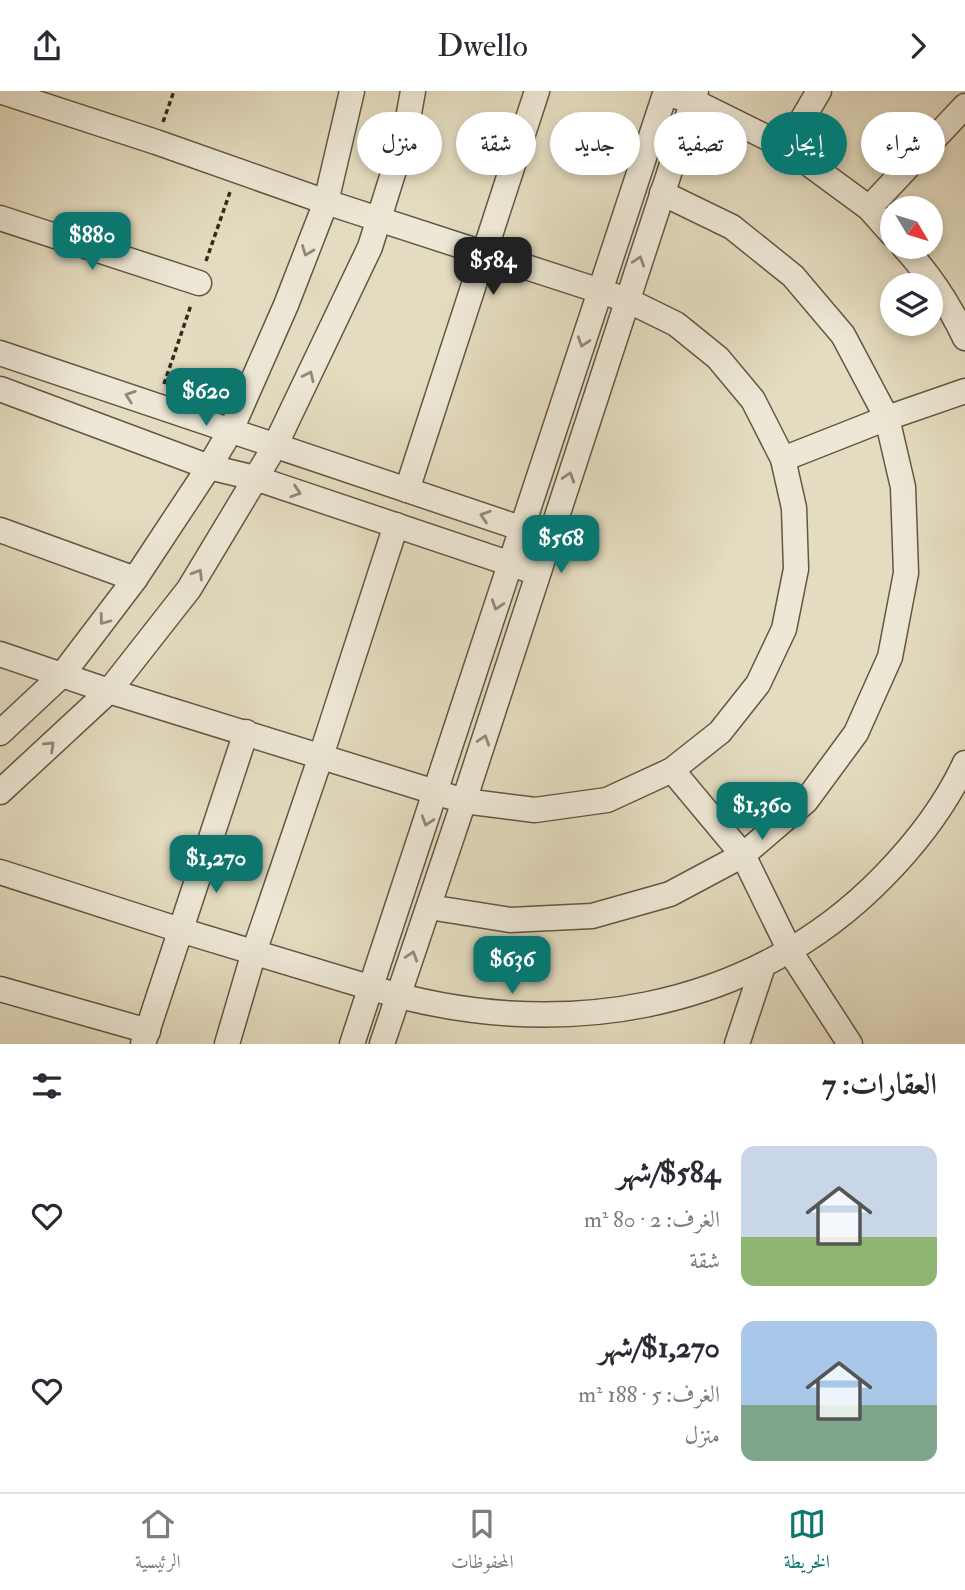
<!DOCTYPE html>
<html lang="ar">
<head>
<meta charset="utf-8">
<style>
  :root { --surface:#fff; --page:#f2f2f3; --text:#2b2b33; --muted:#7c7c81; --line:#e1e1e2; --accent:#0f766e }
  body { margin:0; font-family:"IM FELL Double Pica",Amiri,serif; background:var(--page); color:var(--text); direction:rtl; height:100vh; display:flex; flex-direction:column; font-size:26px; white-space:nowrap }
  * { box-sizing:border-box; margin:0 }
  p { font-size:23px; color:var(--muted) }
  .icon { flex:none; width:38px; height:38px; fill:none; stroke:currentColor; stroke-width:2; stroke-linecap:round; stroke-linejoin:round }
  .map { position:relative; height:953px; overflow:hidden; direction:ltr }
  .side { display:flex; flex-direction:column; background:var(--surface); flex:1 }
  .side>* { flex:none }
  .guide { position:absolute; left:21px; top:21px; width:924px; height:63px; direction:rtl; display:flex; gap:14px }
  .needle { width:46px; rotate:128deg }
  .buttons { position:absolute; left:880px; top:105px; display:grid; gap:14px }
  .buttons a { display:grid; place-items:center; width:63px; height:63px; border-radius:50%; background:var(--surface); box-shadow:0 4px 10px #0003; font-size:35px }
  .price { position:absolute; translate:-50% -60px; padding:0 16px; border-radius:14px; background:var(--accent); color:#fff; font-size:23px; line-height:46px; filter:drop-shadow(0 2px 4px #0008) }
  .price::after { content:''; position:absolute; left:50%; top:42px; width:21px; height:16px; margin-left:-10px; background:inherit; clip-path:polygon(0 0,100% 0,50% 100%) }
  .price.selected { background:#222; color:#fff }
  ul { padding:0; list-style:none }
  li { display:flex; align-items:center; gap:21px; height:175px; padding:0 28px }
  li span { display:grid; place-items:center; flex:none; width:196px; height:140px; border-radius:14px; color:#555 }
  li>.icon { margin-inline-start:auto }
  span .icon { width:84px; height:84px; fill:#fffc; stroke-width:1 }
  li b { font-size:30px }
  h2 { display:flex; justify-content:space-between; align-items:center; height:84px; padding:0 28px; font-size:30px }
  .tag { padding:0 24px; border-radius:32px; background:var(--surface); box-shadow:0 4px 10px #0003; font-size:24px; line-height:63px }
  .tag.selected { background:var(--accent); color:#fff }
  header { display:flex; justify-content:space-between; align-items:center; height:91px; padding:0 28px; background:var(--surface); font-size:32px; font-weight:600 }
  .tab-bar { display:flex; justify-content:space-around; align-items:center; height:98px; border-top:2px solid var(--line); background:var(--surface); font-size:19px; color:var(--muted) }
  .tab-bar a { display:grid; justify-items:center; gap:4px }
  .tab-bar .selected { color:var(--accent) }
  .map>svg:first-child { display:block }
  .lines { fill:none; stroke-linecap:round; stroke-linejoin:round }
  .minor-casing { stroke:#645642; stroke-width:27 }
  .path { stroke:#392918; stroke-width:3.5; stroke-dasharray:5 3.5; stroke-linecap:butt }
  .minor { stroke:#ede8d6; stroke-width:24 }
  .oneway { stroke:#938877 }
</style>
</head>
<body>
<header><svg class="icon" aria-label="forward" viewBox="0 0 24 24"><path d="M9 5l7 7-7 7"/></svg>Dwello<svg class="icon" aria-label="share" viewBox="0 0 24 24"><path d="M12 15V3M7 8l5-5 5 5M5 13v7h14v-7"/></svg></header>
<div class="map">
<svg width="965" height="953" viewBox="0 0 965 953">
  <rect width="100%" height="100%" fill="#e4dcc0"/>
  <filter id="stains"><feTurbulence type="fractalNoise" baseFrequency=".00286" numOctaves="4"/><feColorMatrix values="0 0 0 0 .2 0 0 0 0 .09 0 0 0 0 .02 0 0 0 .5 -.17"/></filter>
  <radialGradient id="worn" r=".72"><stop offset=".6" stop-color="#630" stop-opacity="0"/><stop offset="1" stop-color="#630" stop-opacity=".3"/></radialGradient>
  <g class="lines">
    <g class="minor-casing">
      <g id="minor">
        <path d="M 0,0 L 156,51 L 326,111 L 600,200 L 627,209 L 676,233 L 718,267 L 753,309 L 783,368 L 794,417 L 796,478 L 784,538 L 758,593 L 720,641 L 672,679 L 607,709 L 535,719 L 464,710 L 109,600 L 0,563"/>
        <path d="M 678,6 L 693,10 L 786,56 L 869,117 L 892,143"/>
        <path d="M 786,56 L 819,0"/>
        <path d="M 869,117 L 965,15"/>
        <path d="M 0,127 L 199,192"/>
        <path d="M 904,156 C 928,182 950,215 965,247"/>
        <path d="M 0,262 L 535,442"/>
        <path d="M 0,298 L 209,376 L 255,387 L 526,478"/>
        <path d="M 783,368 L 887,327 L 965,300"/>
        <path d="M 407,399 L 537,0"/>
        <path d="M 0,439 L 135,488"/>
        <path d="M 0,642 L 62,584 L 135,488 L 209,376 L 231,339 L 286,214 L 326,111 L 352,0"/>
        <path d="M 672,679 L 743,764 L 791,862 L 850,953"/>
        <path d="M 0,701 L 109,600 L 189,498 L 275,355 L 370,156 L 405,44 L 413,0"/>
        <path d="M 0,781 L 180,839 L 372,897 C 553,953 751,923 885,784 C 917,751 946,713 965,672"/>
        <path d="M 429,816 L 510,829 L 592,825 L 670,803 L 743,764 L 806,710 L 856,642 L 890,566 L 906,482 L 903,396 L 887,327 L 843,244 L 793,185 L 732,136 L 662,102"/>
        <path d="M 0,898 L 148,940"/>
        <path d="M 143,953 L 246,641"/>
        <path d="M 227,953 L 254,861 L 321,665 L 396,434"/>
        <path d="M 352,953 L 666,0"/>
        <path d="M 382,953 L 464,710 L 696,0"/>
        <path d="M 737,953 L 762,878"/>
      </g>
    </g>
    <g class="path">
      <path d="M 163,31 L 174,0"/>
      <path d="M 206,170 L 230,101"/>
      <path d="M 164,293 L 191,214"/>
    </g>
    <use href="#minor" class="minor"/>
  </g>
  <defs><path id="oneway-chevron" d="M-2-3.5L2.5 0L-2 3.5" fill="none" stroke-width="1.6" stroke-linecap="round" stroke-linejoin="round" transform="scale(1.75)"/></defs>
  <g class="oneway">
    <use href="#oneway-chevron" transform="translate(307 160) rotate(111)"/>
    <use href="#oneway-chevron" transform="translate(639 170) rotate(-72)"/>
    <use href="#oneway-chevron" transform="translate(583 251) rotate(108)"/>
    <use href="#oneway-chevron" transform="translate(309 285) rotate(-65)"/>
    <use href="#oneway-chevron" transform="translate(130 305) rotate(-161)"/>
    <use href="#oneway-chevron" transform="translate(569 386) rotate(-72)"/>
    <use href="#oneway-chevron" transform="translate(296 401) rotate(18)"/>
    <use href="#oneway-chevron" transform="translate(485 425) rotate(-162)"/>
    <use href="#oneway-chevron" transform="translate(198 483) rotate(-59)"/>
    <use href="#oneway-chevron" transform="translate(497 514) rotate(108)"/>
    <use href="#oneway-chevron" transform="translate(104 529) rotate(127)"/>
    <use href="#oneway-chevron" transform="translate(484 649) rotate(-72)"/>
    <use href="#oneway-chevron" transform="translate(50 655) rotate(-43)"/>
    <use href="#oneway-chevron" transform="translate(427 730) rotate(108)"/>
    <use href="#oneway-chevron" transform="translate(412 865) rotate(-72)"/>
  </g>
  <rect width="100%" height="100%" filter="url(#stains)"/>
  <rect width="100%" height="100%" fill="url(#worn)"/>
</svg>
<div class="buttons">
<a><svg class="needle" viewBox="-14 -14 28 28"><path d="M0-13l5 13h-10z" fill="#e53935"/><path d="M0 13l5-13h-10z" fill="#7c7c81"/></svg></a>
<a><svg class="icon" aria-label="layers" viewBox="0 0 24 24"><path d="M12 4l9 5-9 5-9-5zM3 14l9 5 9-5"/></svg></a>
</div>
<b class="price" style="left:92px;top:181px">$880</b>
<b class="price selected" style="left:493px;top:206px">$584</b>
<b class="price" style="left:206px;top:337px">$620</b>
<b class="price" style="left:561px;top:484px">$568</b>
<b class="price" style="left:762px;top:751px">$1,360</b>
<b class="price" style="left:216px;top:804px">$1,270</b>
<b class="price" style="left:512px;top:905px">$636</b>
<div class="guide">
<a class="tag">شراء</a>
<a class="tag selected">إيجار</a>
<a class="tag">تصفية</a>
<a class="tag">جديد</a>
<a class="tag">شقة</a>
<a class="tag">منزل</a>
</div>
</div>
<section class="side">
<h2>العقارات: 7<svg class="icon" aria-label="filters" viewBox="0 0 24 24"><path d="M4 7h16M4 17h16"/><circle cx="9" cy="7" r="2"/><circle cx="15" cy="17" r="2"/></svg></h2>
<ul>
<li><span style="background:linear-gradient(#c9d6e8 65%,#8fb573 0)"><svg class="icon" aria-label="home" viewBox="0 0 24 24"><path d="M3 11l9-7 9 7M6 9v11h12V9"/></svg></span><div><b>$584/شهر</b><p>الغرف: 2 · 80 m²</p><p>شقة</p></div><svg class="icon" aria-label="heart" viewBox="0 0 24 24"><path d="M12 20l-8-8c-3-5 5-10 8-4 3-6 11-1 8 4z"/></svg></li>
<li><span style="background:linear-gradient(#a9c7e8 60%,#7fa58c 0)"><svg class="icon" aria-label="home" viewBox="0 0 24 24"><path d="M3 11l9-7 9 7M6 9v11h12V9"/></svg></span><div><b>$1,270/شهر</b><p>الغرف: 5 · 188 m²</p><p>منزل</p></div><svg class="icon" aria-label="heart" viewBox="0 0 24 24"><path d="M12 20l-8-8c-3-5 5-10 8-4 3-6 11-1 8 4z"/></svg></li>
</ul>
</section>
<nav class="tab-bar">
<a class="selected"><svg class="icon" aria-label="map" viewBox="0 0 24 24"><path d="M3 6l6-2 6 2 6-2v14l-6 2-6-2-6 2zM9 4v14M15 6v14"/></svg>الخريطة</a>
<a><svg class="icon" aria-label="saved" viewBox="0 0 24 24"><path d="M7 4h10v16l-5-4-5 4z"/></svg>المحفوظات</a>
<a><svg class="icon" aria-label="home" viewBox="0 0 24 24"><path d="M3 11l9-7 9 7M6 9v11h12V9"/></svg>الرئيسية</a>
</nav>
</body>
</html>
